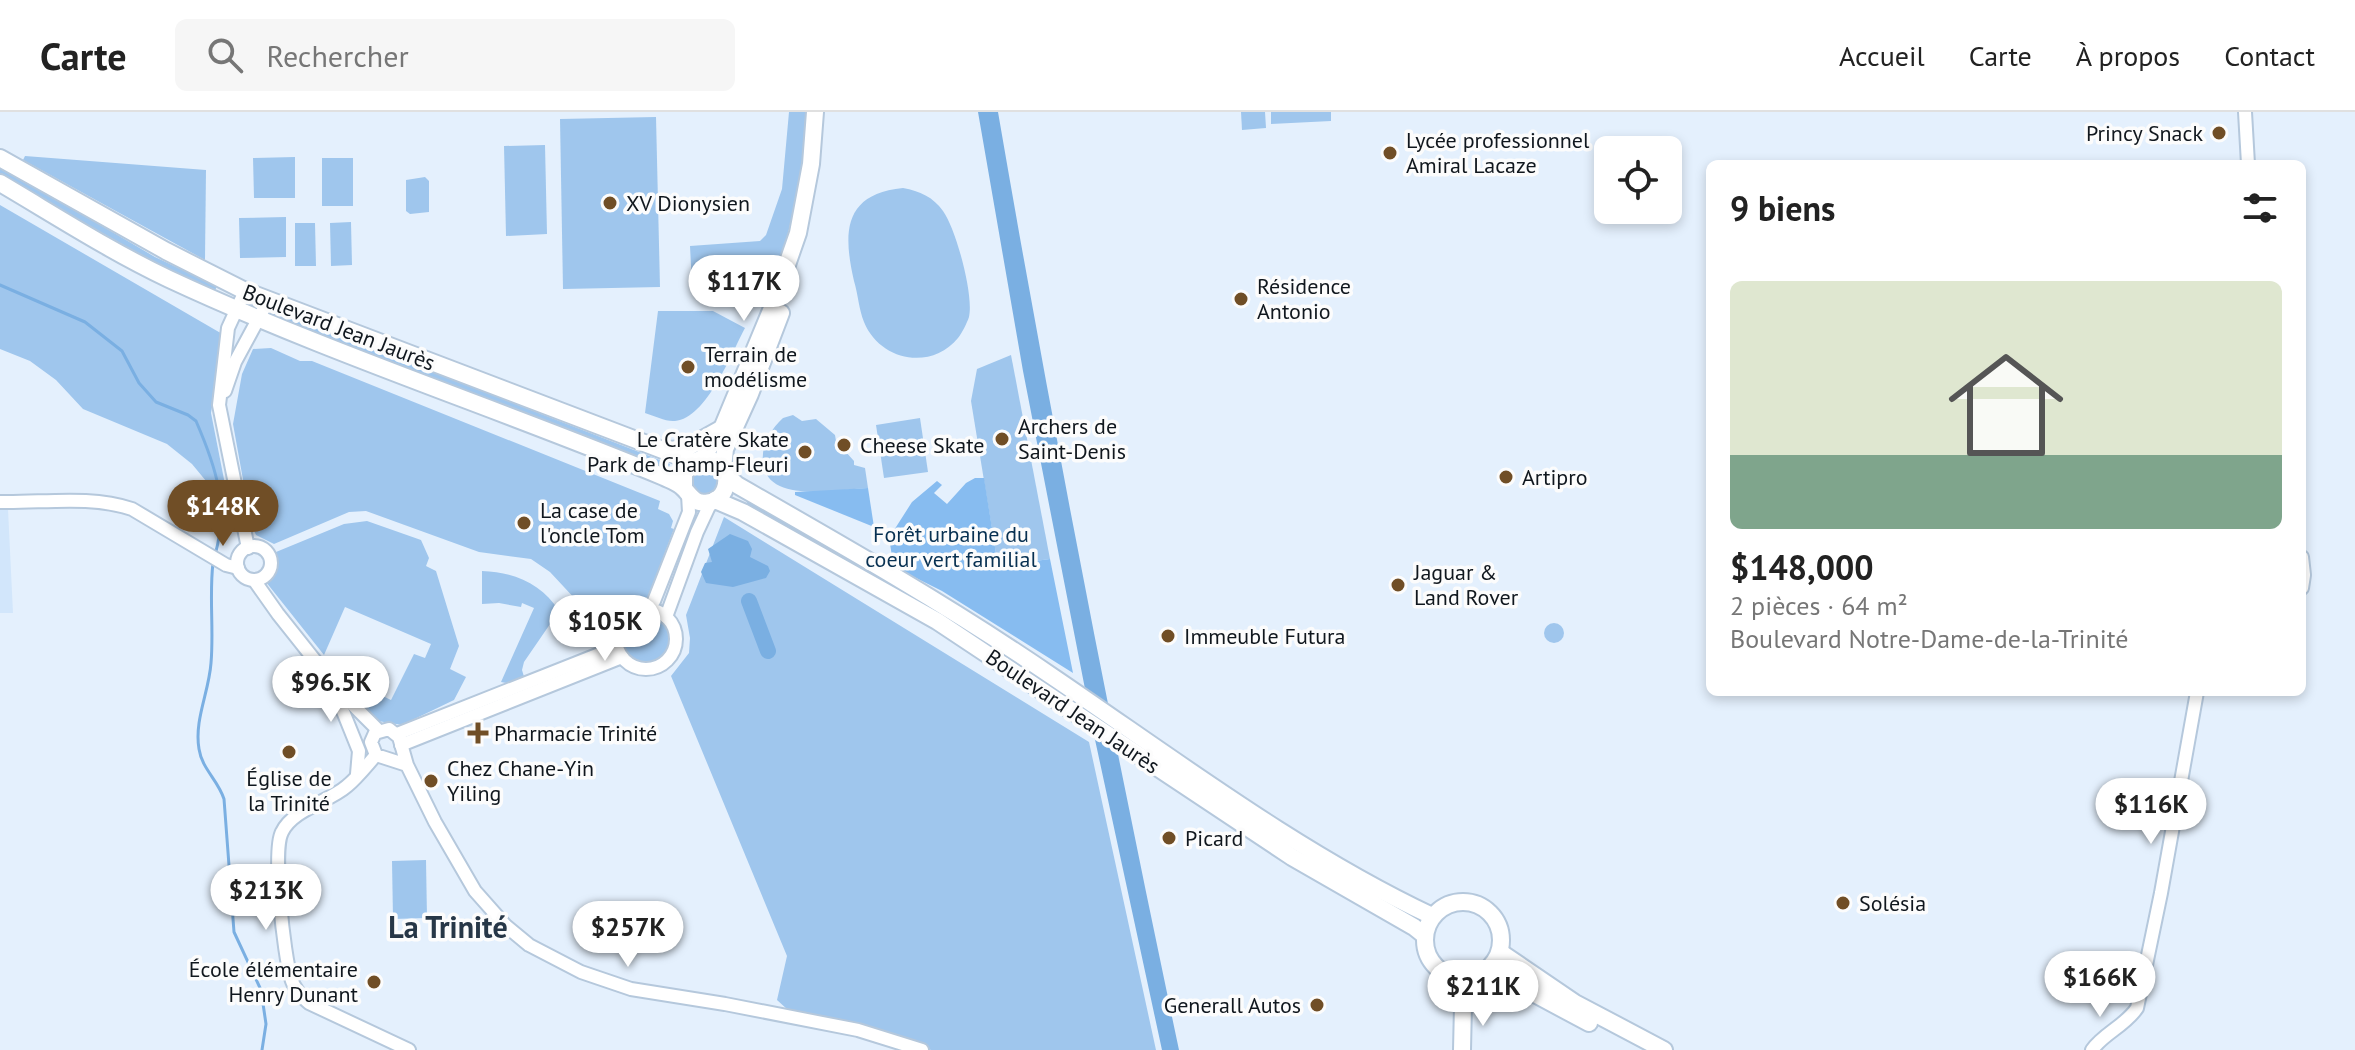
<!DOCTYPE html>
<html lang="fr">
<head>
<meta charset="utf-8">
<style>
  :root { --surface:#fff; --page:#f6f6f6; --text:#222; --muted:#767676; --line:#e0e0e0; --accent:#704e26 }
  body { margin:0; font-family:"PT Sans",sans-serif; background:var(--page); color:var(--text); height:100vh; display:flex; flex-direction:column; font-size:30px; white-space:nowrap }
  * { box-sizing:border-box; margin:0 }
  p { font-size:26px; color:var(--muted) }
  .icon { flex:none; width:44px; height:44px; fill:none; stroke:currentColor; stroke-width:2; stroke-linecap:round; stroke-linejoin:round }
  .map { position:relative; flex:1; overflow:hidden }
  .panel { position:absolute; left:1706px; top:48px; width:600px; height:536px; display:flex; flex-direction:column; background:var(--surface); border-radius:12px; box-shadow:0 4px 12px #0003 }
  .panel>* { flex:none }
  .fabs { position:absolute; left:1594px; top:24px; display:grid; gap:16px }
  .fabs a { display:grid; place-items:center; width:88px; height:88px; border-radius:12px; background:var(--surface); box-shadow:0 4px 12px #0003; font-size:40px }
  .price { position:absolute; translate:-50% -68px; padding:0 18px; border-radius:28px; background:#fff; color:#222; font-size:26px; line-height:52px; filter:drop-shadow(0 2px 4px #0008) }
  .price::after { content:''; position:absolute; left:50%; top:48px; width:24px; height:18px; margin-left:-12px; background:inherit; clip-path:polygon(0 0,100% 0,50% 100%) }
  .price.active { background:var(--accent); color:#fff }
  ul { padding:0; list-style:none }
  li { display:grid; align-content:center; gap:16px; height:424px; padding:0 24px }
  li+li { border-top:2px solid var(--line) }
  li span { display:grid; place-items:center; height:248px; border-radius:12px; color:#555 }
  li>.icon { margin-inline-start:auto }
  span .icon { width:144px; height:144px; fill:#fffc; stroke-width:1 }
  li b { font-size:34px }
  h2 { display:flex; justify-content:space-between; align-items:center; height:96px; padding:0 24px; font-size:34px }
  header { display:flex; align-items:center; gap:48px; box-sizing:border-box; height:112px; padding:0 40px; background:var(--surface); border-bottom:2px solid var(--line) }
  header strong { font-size:38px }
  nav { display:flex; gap:44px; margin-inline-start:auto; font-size:28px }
  .search { width:560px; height:72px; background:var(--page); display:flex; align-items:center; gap:20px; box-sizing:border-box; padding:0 28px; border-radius:12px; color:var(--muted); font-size:30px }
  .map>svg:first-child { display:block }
  .built { fill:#d2e6fb }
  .green { fill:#9fc6ed }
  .forest { fill:#87bcf0 }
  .water { fill:#7aafe2 }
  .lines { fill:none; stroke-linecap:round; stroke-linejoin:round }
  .stream { stroke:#7aafe2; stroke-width:3 }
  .river { stroke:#7aafe2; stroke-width:16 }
  .minor-casing { stroke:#b5c8dc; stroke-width:16 }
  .major-casing { stroke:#b5c8dc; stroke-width:20 }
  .minor { stroke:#fff; stroke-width:12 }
  .major { stroke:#fff; stroke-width:16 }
  .poi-dot { fill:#704e26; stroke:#fcfcfc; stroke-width:3 }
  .labels { text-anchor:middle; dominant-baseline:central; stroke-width:7; stroke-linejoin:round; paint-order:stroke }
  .poi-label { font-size:22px; fill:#10171e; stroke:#fcfcfc; text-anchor:start }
  .street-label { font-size:22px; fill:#10171e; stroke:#fcfcfc }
  .park-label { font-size:22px; fill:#083152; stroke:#fcfcfc }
  .district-label { font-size:30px; font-weight:bold; fill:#273747; stroke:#fcfcfc }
</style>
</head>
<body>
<header>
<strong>Carte</strong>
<div class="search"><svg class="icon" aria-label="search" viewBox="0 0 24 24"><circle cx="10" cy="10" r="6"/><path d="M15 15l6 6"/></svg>Rechercher</div>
<nav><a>Accueil</a><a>Carte</a><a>À propos</a><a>Contact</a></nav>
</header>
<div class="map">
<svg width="2355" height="938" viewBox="0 0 2355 938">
  <rect width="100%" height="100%" fill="#e4f0fd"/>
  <path class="built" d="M 0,397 L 8,397 L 13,501 L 0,501 Z"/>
  <g class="green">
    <path d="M 789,0 L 806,0 L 804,41 L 798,80 L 782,146 L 774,158 L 755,174 L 734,179 L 696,178 L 692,173 L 690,134 L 760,129 L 766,123 L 782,77 Z"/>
    <path d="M 1241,0 L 1265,0 L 1266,16 L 1242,18 Z"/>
    <path d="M 1271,0 L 1331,0 L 1331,9 L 1271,12 Z"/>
    <path d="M 656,5 L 660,175 L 563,177 L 560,7 Z"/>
    <path d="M 545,33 L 547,122 L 506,124 L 504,34 Z"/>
    <path d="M 25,44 L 206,58 L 205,148 L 23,48 Z"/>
    <path d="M 295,45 L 295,86 L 254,86 L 253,46 Z"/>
    <rect x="322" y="46" width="31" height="48"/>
    <path d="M 0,54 L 155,145 L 217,174 L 213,183 L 0,64 Z"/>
    <path d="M 425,65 L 429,69 L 429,100 L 410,102 L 406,99 L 406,68 Z"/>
    <path d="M 903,76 C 920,79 933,85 943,99 C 956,117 974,183 969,205 C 967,211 962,221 958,226 C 931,259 880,249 864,210 C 859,198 858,182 854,169 C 843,121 843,82 903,76 Z"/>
    <path d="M 0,93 L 224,223 L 211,301 L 230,398 L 192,352 L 167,332 L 83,297 L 56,268 L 30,249 L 0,237 Z"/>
    <path d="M 286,105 L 286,145 L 240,146 L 239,106 Z"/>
    <path d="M 351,110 L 352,153 L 331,154 L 330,111 Z"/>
    <path d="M 295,111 L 315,111 L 316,154 L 295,154 Z"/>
    <path d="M 269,196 L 670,352 L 668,358 L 267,202 Z"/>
    <path d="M 658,199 L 713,199 L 745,216 C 731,242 707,306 675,309 C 666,310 655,304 645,301 Z"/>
    <path d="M 271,236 L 300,249 L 312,249 L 660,389 L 658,397 L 669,402 L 673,409 L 671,416 L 674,417 L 648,485 L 625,491 L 606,506 L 577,489 L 550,460 L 531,447 L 479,440 L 366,399 L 349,400 L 274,432 L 256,423 L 251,412 L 233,312 L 242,262 L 253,237 Z"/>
    <path d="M 1011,243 L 1050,447 L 998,454 L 971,289 L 977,257 Z"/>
    <path d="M 793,303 L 802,309 L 816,307 L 835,323 L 836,329 L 854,349 L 854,353 L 865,356 L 868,376 C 840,377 766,393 763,350 C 761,333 771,317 783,306 Z"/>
    <path d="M 920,306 L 928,360 L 884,366 L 876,313 Z"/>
    <circle cx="705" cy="369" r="13"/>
    <path d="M 749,387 L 912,481 L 1424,805 L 1421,811 L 745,394 Z"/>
    <path d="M 724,405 L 1089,630 L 1156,938 L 931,938 L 870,917 L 788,898 L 777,888 L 787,844 L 671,564 L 689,541 L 690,526 L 686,503 Z"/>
    <path d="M 367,409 L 421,428 L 429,446 L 426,454 L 436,459 L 459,534 L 450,557 L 466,565 L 454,588 L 402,613 L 372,608 L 354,585 L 358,578 L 366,576 L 391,588 L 414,542 L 425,546 L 431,532 L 345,495 L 324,543 L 266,470 L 274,456 L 276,440 L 344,412 Z"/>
    <path d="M 482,459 C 514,460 542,472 559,499 L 524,550 L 522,558 L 525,568 L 512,572 L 501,570 L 534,496 L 522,491 L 521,495 L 499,491 L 482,492 Z"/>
    <circle cx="646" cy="528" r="24"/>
    <circle cx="1554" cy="521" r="10"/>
    <path d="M 426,748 L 427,806 L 393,807 L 392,749 Z"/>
  </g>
  <g class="forest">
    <path d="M 975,366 L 984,366 L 998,454 L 1050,447 L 1073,561 L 942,479 L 904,460 L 900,443 L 892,444 L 889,426 L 912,390 L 937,369 L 942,373 L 934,381 L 947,392 L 966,371 Z"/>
    <path d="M 868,376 L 874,415 L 795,383 L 795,380 Z"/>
  </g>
  <g class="water">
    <path d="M 978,0 L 998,0 C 1052,314 1113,626 1179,938 L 1162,938 L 1094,623 L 1023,259 Z"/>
    <path d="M 730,422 L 748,429 L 752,437 L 750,445 L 768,454 L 770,459 L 766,466 L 733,475 L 706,471 L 701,460 L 705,451 L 712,450 L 708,437 Z"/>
  </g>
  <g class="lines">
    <g class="stream">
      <path d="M 0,173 L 85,210 L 122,239 L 139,271 L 156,290 L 188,303 L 196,309 C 216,355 229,394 215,443"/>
      <path d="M 213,451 C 209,484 214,517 211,551 C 209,580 194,608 199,637 C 202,657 218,668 224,687 L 234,820 L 261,878 L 266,912 L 262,938"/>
    </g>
    <path class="river" d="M 749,489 L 768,539"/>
    <g class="minor-casing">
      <g id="minor">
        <path d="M 2245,0 L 2248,52"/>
        <path d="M 245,179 L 228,216 L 219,293 L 248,436"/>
        <path d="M 225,279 L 235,250 L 268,189"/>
        <path d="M 0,390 C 43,391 90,383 132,397 L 226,453 L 238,456"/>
        <circle cx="254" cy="451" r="17"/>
        <path d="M 2302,445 L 2304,463 L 2302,476"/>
        <path d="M 254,468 L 278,502 L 340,580 L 379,619"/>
        <circle cx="646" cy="527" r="30"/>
        <path d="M 648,498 L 654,489 L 689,400 L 688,383"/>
        <path d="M 666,505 L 697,420 L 711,390"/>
        <path d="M 336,582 L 359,639 L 357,662"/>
        <path d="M 397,622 L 617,535"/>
        <path d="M 401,633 L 622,545"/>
        <path d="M 376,643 C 367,653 357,666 347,674 C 329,690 293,697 282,720 C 272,738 284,844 291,866 C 294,877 301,884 309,891 L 409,938"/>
        <path d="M 407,653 L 376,643 L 371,630 L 375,621 L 389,617 L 399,625 L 407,653 L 435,710 L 475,779 L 506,814 L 529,833 L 581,860 L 631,877 L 725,892 L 858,918 L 922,938"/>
        <path d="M 2092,938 C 2104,921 2125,914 2137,896 L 2161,781 L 2197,580"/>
      </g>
    </g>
    <g class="major-casing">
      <g id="major">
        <path d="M 0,46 L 166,139 L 245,179 L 694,350"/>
        <path d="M 0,71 C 56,104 110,139 169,167 C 330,242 500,297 664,365 C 670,368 676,370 681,374 C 688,379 690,387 699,390 C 733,398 738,341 698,348 L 684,361 L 684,375"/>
        <path d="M 667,338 L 685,337 L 719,318"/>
        <path d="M 702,347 L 723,314 L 772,196 L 798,121 L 811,52 L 815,0"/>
        <path d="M 723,356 L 725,337 L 750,282 L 781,201"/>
        <path d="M 727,364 L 737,373 C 844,434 951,495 1053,565 C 1174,647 1300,742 1432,804"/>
        <path d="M 715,388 L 743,400 L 937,509 L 1292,745 L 1414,815 L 1424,823"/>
        <circle cx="1463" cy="828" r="38"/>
        <path d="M 1500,840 L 1575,891 L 1664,938"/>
        <path d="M 1488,857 L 1589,911"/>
        <path d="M 1462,938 L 1463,893 L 1469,866"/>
      </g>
    </g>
    <use href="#minor" class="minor"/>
    <use href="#major" class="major"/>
  </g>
  <g class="poi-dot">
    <circle cx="2219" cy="21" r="8"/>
    <circle cx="1390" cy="41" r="8"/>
    <circle cx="610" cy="91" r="8"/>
    <circle cx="1241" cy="187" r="8"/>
    <circle cx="688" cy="255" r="8"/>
    <circle cx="1002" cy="327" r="8"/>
    <circle cx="844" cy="333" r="8"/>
    <circle cx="805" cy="340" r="8"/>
    <circle cx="1506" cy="365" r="8"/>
    <circle cx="524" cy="411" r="8"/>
    <circle cx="1398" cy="473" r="8"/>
    <circle cx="1168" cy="524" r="8"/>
    <path d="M474 609h8v8h8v8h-8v8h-8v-8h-8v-8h8z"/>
    <circle cx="289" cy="640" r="8"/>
    <circle cx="431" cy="669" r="8"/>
    <circle cx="1169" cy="726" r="8"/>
    <circle cx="1843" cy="791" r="8"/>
    <circle cx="374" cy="870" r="8"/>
    <circle cx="1317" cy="893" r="8"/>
  </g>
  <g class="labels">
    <g class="poi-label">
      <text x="2203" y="21" text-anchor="end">Princy Snack</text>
      <text x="1406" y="28">Lycée professionnel<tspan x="1406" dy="25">Amiral Lacaze</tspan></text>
      <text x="626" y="91">XV Dionysien</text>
      <text x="1257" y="174">Résidence<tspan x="1257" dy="25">Antonio</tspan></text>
      <text x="704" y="242">Terrain de<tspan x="704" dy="25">modélisme</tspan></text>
      <text x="1018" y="314">Archers de<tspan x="1018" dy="25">Saint-Denis</tspan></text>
      <text x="789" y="327" text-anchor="end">Le Cratère Skate<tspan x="789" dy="25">Park de Champ-Fleuri</tspan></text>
      <text x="860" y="333">Cheese Skate</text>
      <text x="1522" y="365">Artipro</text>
      <text x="540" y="398">La case de<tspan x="540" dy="25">l'oncle Tom</tspan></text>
      <text x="1414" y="460">Jaguar &amp;<tspan x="1414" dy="25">Land Rover</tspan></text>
      <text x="1184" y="524">Immeuble Futura</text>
      <text x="494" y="621">Pharmacie Trinité</text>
      <text x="447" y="656">Chez Chane-Yin<tspan x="447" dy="25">Yiling</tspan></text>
      <text x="289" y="666" text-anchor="middle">Église de<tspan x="289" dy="25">la Trinité</tspan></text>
      <text x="1185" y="726">Picard</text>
      <text x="1859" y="791">Solésia</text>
      <text x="358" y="857" text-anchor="end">École élémentaire<tspan x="358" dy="25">Henry Dunant</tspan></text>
      <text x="1301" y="893" text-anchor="end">Generall Autos</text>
    </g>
    <g class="street-label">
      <text transform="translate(339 215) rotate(21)">Boulevard Jean Jaurès</text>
      <text transform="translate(1073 599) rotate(34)">Boulevard Jean Jaurès</text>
    </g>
    <g class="park-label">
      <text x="951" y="422">Forêt urbaine du<tspan x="951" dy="25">coeur vert familial</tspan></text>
    </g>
    <g class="district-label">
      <text x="448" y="814">La Trinité</text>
    </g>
  </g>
</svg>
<div class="fabs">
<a><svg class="icon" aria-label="locate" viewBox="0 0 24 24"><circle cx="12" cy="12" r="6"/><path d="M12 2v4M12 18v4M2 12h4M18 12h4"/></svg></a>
</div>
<b class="price" style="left:744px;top:211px">$117K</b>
<b class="price active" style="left:223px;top:436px">$148K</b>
<b class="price" style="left:605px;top:551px">$105K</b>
<b class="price" style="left:331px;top:612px">$96.5K</b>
<b class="price" style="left:2151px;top:734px">$116K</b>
<b class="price" style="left:266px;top:820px">$213K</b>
<b class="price" style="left:628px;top:857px">$257K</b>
<b class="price" style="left:2100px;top:907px">$166K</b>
<b class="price" style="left:1483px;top:916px">$211K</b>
<section class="panel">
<h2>9 biens<svg class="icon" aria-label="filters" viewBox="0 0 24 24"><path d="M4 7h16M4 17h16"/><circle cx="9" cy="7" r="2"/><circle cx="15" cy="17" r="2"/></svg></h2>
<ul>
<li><span style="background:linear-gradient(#dfe7d0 70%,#7fa58c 0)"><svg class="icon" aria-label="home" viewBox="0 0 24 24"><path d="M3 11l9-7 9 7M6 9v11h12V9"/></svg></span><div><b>$148,000</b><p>2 pièces · 64 m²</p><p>Boulevard Notre-Dame-de-la-Trinité</p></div></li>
</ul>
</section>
</div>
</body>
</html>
